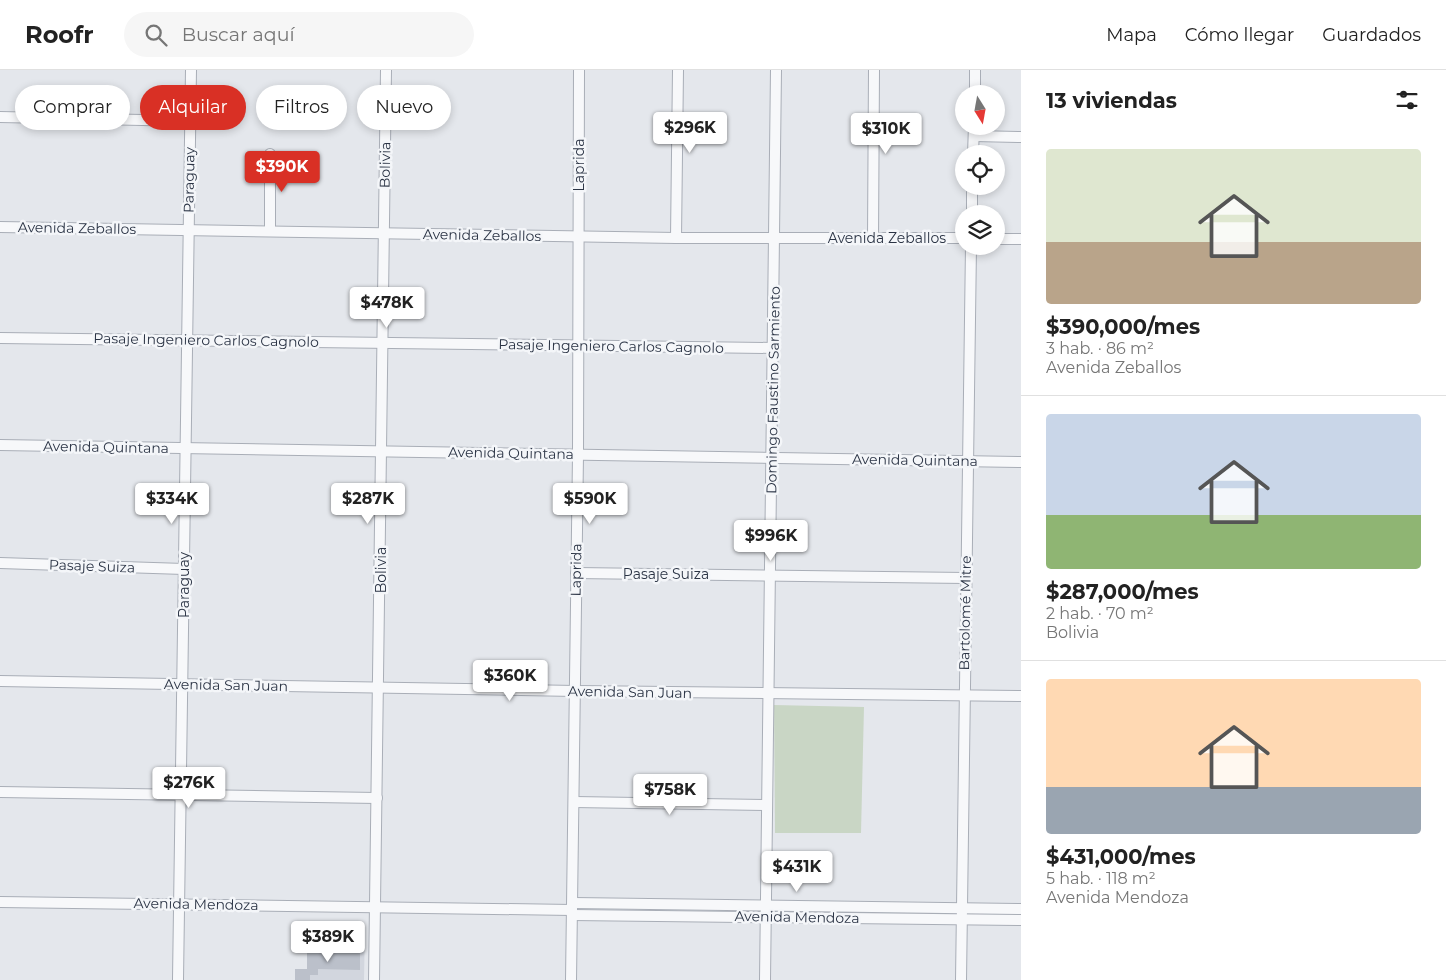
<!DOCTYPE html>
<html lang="es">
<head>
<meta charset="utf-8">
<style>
  :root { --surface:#fff; --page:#f6f6f6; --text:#222; --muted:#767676; --line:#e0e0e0; --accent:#d93025 }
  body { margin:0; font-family:Montserrat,sans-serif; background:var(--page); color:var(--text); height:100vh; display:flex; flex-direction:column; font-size:19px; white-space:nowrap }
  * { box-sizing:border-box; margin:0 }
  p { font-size:16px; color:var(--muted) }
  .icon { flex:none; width:28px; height:28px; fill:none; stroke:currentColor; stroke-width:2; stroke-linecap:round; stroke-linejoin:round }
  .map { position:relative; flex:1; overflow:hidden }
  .sheet { display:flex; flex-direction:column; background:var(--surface); width:425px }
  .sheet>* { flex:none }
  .banner { position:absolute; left:15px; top:15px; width:475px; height:45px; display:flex; gap:10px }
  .needle { width:32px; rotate:169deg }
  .fabs { position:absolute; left:955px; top:15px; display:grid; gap:10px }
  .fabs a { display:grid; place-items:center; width:50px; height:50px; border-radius:50%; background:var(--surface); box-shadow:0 2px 8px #0003; font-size:25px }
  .price { position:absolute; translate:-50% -42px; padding:0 11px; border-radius:5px; background:#fff; color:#222; font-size:16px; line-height:32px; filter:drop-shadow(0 1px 2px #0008) }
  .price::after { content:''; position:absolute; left:50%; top:30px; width:15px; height:11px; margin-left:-8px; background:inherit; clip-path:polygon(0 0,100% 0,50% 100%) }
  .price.current { background:var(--accent); color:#fff }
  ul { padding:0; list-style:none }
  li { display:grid; align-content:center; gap:10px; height:265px; padding:0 25px }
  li+li { border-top:1px solid var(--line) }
  li span { display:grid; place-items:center; height:155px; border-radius:5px; color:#555 }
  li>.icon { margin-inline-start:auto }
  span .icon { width:90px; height:90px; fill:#fffc; stroke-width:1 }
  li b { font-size:21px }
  h2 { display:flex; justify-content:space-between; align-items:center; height:60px; padding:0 25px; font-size:21px }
  .pill { padding:0 18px; border-radius:22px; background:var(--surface); box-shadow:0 2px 8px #0003; font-size:18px; line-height:45px }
  .pill.current { background:var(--accent); color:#fff }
  header { display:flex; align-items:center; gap:30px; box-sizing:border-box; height:70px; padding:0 25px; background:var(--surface); border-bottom:1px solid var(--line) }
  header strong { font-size:24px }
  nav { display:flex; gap:28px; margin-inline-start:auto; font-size:18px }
  .search { width:350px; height:45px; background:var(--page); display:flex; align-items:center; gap:12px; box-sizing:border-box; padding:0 18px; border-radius:28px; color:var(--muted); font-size:19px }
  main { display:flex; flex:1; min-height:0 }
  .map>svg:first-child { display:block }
  .built { fill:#d2d6de }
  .green { fill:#c9d6c5 }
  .building { fill:#bbc0ca }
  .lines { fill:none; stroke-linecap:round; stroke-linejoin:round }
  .street-casing { stroke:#a9aeb7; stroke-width:12 }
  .street { stroke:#f7f8fa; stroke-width:10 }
  .labels { text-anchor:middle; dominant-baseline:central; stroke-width:5; stroke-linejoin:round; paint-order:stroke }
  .street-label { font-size:14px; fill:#2b3445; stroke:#f4f6f9 }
</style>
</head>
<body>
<header>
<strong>Roofr</strong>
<div class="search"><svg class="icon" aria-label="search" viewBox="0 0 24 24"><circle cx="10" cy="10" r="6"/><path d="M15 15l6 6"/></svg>Buscar aquí</div>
<nav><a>Mapa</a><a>Cómo llegar</a><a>Guardados</a></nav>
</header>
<main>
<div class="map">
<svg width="1021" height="910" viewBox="0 0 1021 910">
  <rect width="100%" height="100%" fill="#e4e7ec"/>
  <path class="built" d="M 307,856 L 365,856 L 364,910 L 295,910 L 295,899 L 307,899 Z"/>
  <path class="green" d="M 774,635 L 864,637 L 861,763 L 775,763 Z"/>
  <path class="building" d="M 307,881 L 360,882 L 360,900 L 318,899 L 318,905 L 310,905 L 310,910 L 295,910 L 295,899 L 307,899 Z"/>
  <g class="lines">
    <g class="street-casing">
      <g id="street">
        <path d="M 975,24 L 975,0"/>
        <path d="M 0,47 L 190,51"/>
        <path d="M 974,66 L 1021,67"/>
        <path d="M 270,84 L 270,161"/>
        <path d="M 973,84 L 974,56"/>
        <path d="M 972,144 L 972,116"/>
        <path d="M 0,157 L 676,168 L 964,168"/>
        <path d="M 676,168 L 678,0"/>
        <path d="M 873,169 L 874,0"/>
        <path d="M 996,169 L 1021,169"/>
        <path d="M 0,268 L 773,278"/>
        <path d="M 0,375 L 1021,392"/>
        <path d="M 0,493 L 184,499"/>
        <path d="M 576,503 L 966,508"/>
        <path d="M 0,611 L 575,621 L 1021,626"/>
        <path d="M 0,722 L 377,728"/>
        <path d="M 574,732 L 767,735"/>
        <path d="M 0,832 L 572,840"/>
        <path d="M 573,833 L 1021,839"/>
        <path d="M 572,845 L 1021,850"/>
        <path d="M 178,910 L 191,0"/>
        <path d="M 374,910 L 386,0"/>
        <path d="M 571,910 L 578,385 L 579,0"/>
        <path d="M 765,910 L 776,0"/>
        <path d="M 961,910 L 971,176"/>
      </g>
    </g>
    <use href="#street" class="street"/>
  </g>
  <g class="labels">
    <g class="street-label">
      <text transform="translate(385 95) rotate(-89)">Bolivia</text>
      <text transform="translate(579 95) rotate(-90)">Laprida</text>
      <text transform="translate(189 110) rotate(-89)">Paraguay</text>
      <text transform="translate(77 158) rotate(1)">Avenida Zeballos</text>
      <text transform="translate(482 165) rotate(1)">Avenida Zeballos</text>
      <text x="887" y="168">Avenida Zeballos</text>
      <text transform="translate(206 270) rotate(1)">Pasaje Ingeniero Carlos Cagnolo</text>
      <text transform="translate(611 276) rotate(1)">Pasaje Ingeniero Carlos Cagnolo</text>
      <text transform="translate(773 320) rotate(-89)">Domingo Faustino Sarmiento</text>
      <text transform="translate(106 377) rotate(1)">Avenida Quintana</text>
      <text transform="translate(511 383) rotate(1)">Avenida Quintana</text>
      <text transform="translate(915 390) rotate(1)">Avenida Quintana</text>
      <text transform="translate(92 496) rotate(2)">Pasaje Suiza</text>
      <text transform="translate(381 500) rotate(-90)">Bolivia</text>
      <text transform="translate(576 500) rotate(-89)">Laprida</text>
      <text x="666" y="504">Pasaje Suiza</text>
      <text transform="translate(184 515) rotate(-90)">Paraguay</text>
      <text transform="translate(965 543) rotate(-89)">Bartolomé Mitre</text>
      <text transform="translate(226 615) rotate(1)">Avenida San Juan</text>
      <text transform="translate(630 622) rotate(1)">Avenida San Juan</text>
      <text transform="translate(196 834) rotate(1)">Avenida Mendoza</text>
      <text transform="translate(797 847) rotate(1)">Avenida Mendoza</text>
    </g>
  </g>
</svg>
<div class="fabs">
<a><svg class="needle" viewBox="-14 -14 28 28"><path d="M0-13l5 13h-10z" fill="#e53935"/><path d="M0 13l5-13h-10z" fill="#767676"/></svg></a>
<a><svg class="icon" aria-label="locate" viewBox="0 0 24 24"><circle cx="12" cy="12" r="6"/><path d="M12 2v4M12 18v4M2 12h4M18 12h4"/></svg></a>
<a><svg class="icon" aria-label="layers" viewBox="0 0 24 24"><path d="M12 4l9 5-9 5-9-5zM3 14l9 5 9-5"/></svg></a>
</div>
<b class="price" style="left:690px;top:84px">$296K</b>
<b class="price" style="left:886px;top:85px">$310K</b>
<b class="price current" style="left:282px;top:123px">$390K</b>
<b class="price" style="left:387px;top:259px">$478K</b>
<b class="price" style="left:172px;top:455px">$334K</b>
<b class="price" style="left:368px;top:455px">$287K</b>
<b class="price" style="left:590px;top:455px">$590K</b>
<b class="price" style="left:771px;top:492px">$996K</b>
<b class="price" style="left:510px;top:632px">$360K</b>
<b class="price" style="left:189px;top:739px">$276K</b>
<b class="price" style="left:670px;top:746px">$758K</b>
<b class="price" style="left:797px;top:823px">$431K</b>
<b class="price" style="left:328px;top:893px">$389K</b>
<div class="banner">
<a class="pill">Comprar</a>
<a class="pill current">Alquilar</a>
<a class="pill">Filtros</a>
<a class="pill">Nuevo</a>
</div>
</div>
<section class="sheet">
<h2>13 viviendas<svg class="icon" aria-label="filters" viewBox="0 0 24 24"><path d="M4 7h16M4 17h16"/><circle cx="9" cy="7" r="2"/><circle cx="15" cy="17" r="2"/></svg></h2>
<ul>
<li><span style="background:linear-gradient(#dfe7d0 60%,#b9a48a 0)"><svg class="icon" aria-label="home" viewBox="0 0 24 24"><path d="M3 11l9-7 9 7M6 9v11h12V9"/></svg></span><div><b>$390,000/mes</b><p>3 hab. · 86 m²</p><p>Avenida Zeballos</p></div></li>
<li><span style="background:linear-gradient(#c9d6e8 65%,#8fb573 0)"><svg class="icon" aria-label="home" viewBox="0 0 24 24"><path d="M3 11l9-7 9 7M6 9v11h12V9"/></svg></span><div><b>$287,000/mes</b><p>2 hab. · 70 m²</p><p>Bolivia</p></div></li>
<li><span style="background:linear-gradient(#ffd9b3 70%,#9aa5b1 0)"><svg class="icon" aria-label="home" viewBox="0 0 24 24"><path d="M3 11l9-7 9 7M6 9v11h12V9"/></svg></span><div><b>$431,000/mes</b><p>5 hab. · 118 m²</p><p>Avenida Mendoza</p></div></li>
</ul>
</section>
</main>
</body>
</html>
